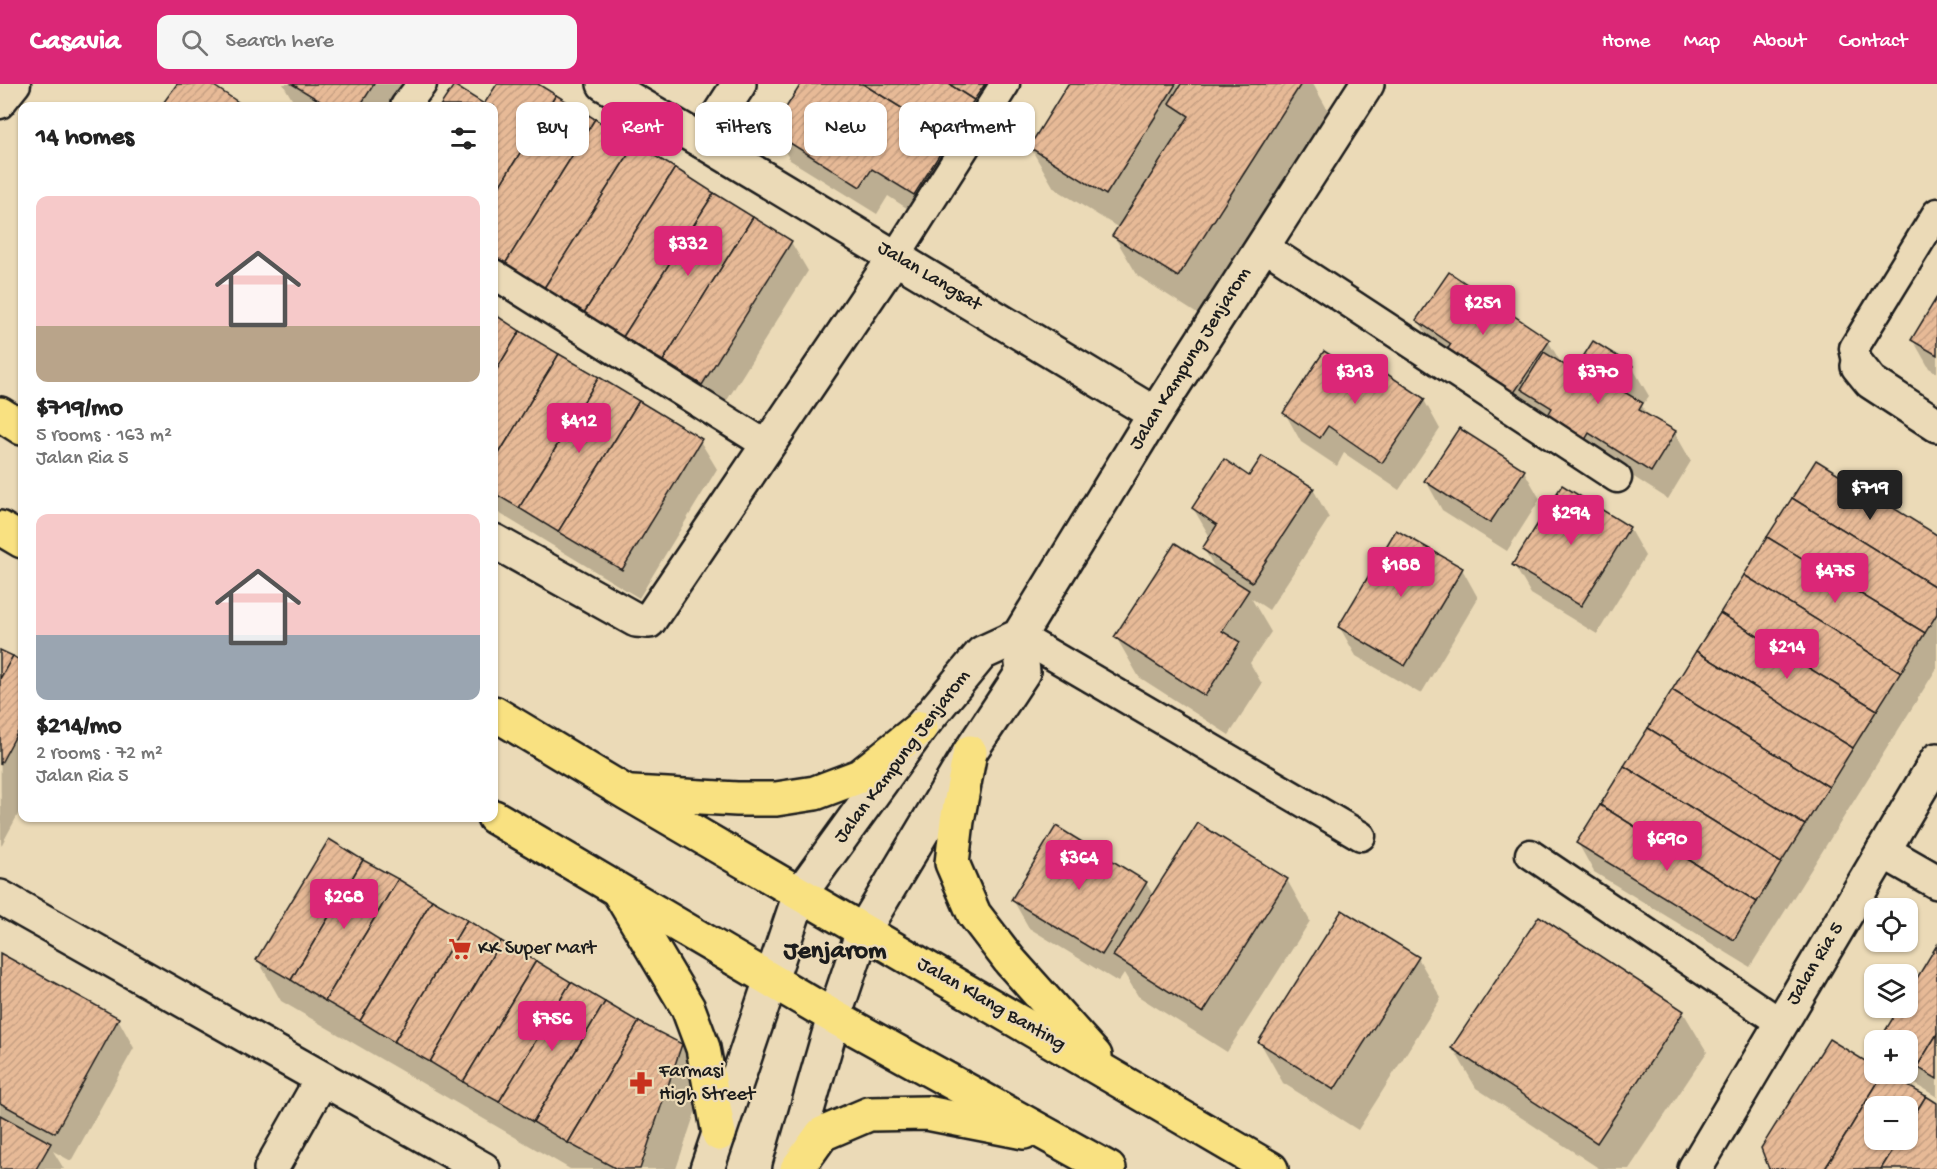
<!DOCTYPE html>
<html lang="en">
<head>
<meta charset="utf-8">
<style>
  :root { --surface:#fff; --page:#f6f6f6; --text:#222; --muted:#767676; --accent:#db2777 }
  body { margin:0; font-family:"Gochi Hand",sans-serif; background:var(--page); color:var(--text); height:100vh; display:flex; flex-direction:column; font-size:22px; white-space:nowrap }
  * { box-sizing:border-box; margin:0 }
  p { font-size:20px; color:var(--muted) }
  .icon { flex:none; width:33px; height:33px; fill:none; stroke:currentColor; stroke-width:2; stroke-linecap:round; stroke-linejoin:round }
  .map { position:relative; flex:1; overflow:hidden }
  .side { position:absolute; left:18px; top:18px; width:480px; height:720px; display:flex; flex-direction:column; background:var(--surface); border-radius:12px; box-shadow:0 2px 4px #0004 }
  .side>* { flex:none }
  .hud { position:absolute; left:516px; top:18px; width:570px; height:54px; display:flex; gap:12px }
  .fabs { position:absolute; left:1864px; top:814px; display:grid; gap:12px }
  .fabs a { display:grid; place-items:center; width:54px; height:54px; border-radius:12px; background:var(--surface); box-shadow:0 2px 4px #0004; font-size:30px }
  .price { position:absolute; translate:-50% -51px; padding:0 14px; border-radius:6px; background:var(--accent); color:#fff; font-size:20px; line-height:39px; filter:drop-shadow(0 2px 3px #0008) }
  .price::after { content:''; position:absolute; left:50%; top:36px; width:18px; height:14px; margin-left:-9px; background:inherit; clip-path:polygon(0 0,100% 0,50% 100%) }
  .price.on { background:#222; color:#fff }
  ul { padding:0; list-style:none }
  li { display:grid; align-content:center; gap:12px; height:318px; padding:0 18px }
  li span { display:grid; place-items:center; height:186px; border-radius:12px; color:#555 }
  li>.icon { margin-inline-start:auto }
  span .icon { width:108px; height:108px; fill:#fffc; stroke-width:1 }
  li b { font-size:26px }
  h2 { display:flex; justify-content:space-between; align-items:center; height:72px; padding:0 18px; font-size:26px }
  .pill { padding:0 21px; border-radius:12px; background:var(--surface); box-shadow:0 2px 4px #0004; font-size:21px; line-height:54px }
  .pill.on { background:var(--accent); color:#fff }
  header { display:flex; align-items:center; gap:36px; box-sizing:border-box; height:84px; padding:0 30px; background:var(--accent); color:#fff }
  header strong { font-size:28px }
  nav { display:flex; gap:33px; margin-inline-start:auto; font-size:21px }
  .search { width:420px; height:54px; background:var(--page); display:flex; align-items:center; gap:15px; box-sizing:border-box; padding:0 21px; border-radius:12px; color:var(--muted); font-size:22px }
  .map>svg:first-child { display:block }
  .shadow { fill:#0003 }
  .building { fill:url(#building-hatch); stroke:#1c1c1c; stroke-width:1.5 }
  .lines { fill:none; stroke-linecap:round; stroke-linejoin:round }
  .lane-casing { stroke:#1c1c1c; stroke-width:33 }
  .street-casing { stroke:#1c1c1c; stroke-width:38 }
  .secondary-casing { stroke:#1c1c1c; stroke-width:38 }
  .highway-casing { stroke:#1c1c1c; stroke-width:38 }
  .lane { stroke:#ebdab7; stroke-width:28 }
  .street { stroke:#ebdab7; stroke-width:33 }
  .secondary { stroke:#ebdab7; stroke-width:33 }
  .highway { stroke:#f9e181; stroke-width:33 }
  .labels { text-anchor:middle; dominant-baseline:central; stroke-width:4.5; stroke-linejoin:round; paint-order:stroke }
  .street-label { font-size:20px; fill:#1c1c1c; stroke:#ebdab7 }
  .poi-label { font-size:20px; fill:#1c1c1c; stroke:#ebdab7; text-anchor:start }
  .district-label { font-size:26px; font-weight:bold; fill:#1c1c1c; stroke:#ebdab7 }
</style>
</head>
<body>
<header>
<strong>Casavia</strong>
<div class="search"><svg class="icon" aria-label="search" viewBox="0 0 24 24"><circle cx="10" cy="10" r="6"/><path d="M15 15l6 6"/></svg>Search here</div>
<nav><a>Home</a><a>Map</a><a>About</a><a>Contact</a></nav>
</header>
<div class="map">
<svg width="1937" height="1085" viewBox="0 0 1937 1085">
  <defs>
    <pattern id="building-hatch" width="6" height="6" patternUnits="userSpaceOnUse" patternTransform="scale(1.5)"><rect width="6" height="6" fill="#e7ba97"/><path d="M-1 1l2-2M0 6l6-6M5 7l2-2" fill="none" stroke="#c69f82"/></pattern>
  </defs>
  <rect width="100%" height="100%" fill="#ebdab7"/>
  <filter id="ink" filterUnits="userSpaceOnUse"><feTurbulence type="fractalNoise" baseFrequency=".0167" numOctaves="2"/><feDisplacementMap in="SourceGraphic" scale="12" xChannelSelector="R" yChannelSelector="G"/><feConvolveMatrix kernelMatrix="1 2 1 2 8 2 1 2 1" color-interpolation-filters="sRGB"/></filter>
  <g filter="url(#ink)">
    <g class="shadow">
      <path d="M 179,0 L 208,0 L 241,22 L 163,22 Z"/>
      <path d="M 283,0 L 422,0 L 408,22 L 296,22 Z"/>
      <path d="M 499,0 L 535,0 L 791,158 L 808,187 L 719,329 L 494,189 L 494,22 L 442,22 L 455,3 L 484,22 Z"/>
      <path d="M 803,0 L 1019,0 L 930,139 L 888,112 L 877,130 L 790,76 L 773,47 Z"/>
      <path d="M 1070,0 L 1313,0 L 1330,30 L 1202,233 L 1138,192 L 1114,152 L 1119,144 L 1054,104 L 1030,63 Z"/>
      <path d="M 1937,215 L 1937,289 L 1929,284 L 1913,256 Z"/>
      <path d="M 494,232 L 700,357 L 717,385 L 639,514 L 494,426 Z"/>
      <path d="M 1418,236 L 1548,257 L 1563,282 L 1574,289 L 1632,283 L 1649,312 L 1642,322 L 1649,334 L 1675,349 L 1691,377 L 1668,415 L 1435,265 Z"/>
      <path d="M 1358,291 L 1424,316 L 1440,345 L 1399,406 L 1344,369 L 1337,382 L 1301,358 L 1285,329 Z"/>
      <path d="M 1524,387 L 1540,415 L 1507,467 L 1442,426 L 1426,397 Z"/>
      <path d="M 1249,394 L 1313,405 L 1329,434 L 1269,526 L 1251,514 L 1271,548 L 1250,579 L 1262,600 L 1229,651 L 1139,593 L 1116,553 L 1217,488 L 1204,465 L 1210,453 L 1193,424 Z"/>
      <path d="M 1629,444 L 1645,472 L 1597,550 L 1531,510 L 1514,481 Z"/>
      <path d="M 1937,453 L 1937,584 L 1750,883 L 1594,788 L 1578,759 Z"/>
      <path d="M 1462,485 L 1478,514 L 1421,610 L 1356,572 L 1340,544 Z"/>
      <path d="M 0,567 L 22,579 L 22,723 L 1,762 Z"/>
      <path d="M 1287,796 L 1310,837 L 1227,968 L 1138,912 L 1124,889 L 1118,898 L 1029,844 L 1013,816 L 1146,799 L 1153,811 Z"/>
      <path d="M 1937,864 L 1937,1013 L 1899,990 L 1908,990 L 1908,957 L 1881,957 L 1901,924 L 1908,924 L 1908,912 Z"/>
      <path d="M 0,870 L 118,935 L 134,964 L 71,1077 L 53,1067 L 64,1085 L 0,1085 Z"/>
      <path d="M 1418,874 L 1441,914 L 1358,1046 L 1283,999 L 1260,958 Z"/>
      <path d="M 258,876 L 681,961 L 704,1002 L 676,1085 L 570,1085 L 281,917 Z"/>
      <path d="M 1683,928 L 1707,968 L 1629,1085 L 1600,1085 L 1476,1004 L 1453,964 Z"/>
    </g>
    <g class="building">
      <path d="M 177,0 L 211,0 L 244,22 L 161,22 Z"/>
      <path d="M 292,0 L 374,0 L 360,22 L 328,22 Z"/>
      <path d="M 497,0 L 538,0 L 556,11 L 494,111 L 494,22 L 440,22 L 454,1 L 484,20 Z"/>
      <path d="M 801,0 L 863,0 L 950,54 L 914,111 L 872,85 L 860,103 L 771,47 Z"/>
      <path d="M 863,0 L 949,0 L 974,16 L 950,54 Z"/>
      <path d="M 949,0 L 985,0 L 974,16 Z"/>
      <path d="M 1068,0 L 1176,0 L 1106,111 L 1029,63 Z"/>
      <path d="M 1181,0 L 1301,0 L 1178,193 L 1112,152 L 1189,32 L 1169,19 Z"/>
      <path d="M 556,11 L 595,35 L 505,180 L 494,172 L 494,111 Z"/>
      <path d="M 595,35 L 635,60 L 544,204 L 505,180 Z"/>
      <path d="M 635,60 L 675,84 L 584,229 L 544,204 Z"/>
      <path d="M 675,84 L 714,109 L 623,253 L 584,229 Z"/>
      <path d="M 714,109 L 753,133 L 663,277 L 623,253 Z"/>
      <path d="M 753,133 L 792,157 L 702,301 L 663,277 Z"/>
      <path d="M 1449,188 L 1550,256 L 1509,316 L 1443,272 L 1451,260 L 1416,236 Z"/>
      <path d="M 1937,213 L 1937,271 L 1911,256 Z"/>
      <path d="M 494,230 L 520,247 L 494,290 Z"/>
      <path d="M 520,247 L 559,270 L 494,378 L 494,290 Z"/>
      <path d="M 1593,257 L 1633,282 L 1619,305 L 1643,319 L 1639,326 L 1676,347 L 1651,388 L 1589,349 L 1582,361 L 1544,338 L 1552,324 L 1521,305 L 1544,268 L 1574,287 Z"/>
      <path d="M 1324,267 L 1358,289 L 1366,276 L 1425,315 L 1382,379 L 1328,342 L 1320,354 L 1283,329 Z"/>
      <path d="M 559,270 L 599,293 L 519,424 L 494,409 L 494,378 Z"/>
      <path d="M 599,293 L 639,317 L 558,448 L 519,424 Z"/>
      <path d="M 639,317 L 702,355 L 622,486 L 558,448 Z"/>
      <path d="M 1459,344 L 1525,386 L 1490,439 L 1424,397 Z"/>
      <path d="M 1262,372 L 1314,404 L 1252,498 L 1202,465 L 1217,441 L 1192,424 L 1224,375 L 1249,392 Z"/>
      <path d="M 1816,376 L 1937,451 L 1937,504 L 1792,414 Z"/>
      <path d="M 1562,401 L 1630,443 L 1581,522 L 1512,481 Z"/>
      <path d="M 1792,414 L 1937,504 L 1937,530 L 1925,549 L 1767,453 Z"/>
      <path d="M 1396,446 L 1463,484 L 1405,582 L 1338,543 Z"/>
      <path d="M 1767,453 L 1925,549 L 1901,588 L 1744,491 Z"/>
      <path d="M 1175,459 L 1249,506 L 1222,547 L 1240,558 L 1205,612 L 1114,553 Z"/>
      <path d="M 1744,491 L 1901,588 L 1877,626 L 1720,529 Z"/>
      <path d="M 1720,529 L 1877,626 L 1853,664 L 1696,567 Z"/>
      <path d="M 0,566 L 13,572 L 0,595 Z"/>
      <path d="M 1696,567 L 1853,664 L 1829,703 L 1672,606 Z"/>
      <path d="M 13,572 L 22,578 L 22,640 L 0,681 L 0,595 Z"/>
      <path d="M 1672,606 L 1829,703 L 1805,741 L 1648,644 Z"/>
      <path d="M 1648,644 L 1805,741 L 1781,779 L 1624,682 Z"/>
      <path d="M 1624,682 L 1781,779 L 1757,818 L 1600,721 Z"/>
      <path d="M 1600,721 L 1757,818 L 1734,856 L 1576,759 Z"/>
      <path d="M 1198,739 L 1288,795 L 1203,929 L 1113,872 Z"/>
      <path d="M 1056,742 L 1147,798 L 1102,871 L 1011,816 Z"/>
      <path d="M 329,755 L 363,776 L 291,896 L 256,876 Z"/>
      <path d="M 363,776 L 398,795 L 325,917 L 291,896 Z"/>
      <path d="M 398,795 L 432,816 L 360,937 L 325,917 Z"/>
      <path d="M 432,816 L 467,836 L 394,958 L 360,937 Z"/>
      <path d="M 1342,826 L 1419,873 L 1334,1006 L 1258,958 Z"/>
      <path d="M 1539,832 L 1684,927 L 1597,1059 L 1451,964 Z"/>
      <path d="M 467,836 L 501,857 L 430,978 L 394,958 Z"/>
      <path d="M 501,857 L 536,877 L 463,998 L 430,978 Z"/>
      <path d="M 1937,861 L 1937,950 L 1917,983 L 1908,978 L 1908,957 L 1879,957 L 1899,924 L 1908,924 L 1908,909 Z"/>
      <path d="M 0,869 L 119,934 L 55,1049 L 0,1019 Z"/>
      <path d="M 536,877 L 571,898 L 499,1018 L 463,998 Z"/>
      <path d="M 571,898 L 605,918 L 533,1038 L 499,1018 Z"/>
      <path d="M 605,918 L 639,938 L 568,1059 L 533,1038 Z"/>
      <path d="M 639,938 L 682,960 L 640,1085 L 617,1085 L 568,1059 Z"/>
      <path d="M 1937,950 L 1937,995 L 1917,983 Z"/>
      <path d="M 1829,955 L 1875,983 L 1875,990 L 1883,990 L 1825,1085 L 1769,1085 L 1761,1064 Z"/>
      <path d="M 1883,990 L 1887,990 L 1926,1012 L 1908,1041 L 1908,1023 L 1875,1023 L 1875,1056 L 1899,1056 L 1881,1085 L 1825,1085 Z"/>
      <path d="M 1926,1012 L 1937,1019 L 1937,1085 L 1881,1085 L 1899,1056 L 1908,1056 L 1908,1041 Z"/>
      <path d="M 0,1031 L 51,1059 L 36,1085 L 0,1085 Z"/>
    </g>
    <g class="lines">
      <g class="lane-casing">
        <g id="lane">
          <path d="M 0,20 L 16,0"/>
          <path d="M 405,22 L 422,0"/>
          <path d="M 1263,162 L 1617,394"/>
          <path d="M 895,173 L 1005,0"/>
          <path d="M 494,190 L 768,362"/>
          <path d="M 1858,282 L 1854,264 L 1937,129"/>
          <path d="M 1019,552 L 1361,752"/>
          <path d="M 1530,770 L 1781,939"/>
        </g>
      </g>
      <g class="street-casing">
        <g id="street">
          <path d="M 604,0 L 702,57 L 1155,330"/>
          <path d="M 702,57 L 739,0"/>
          <path d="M 1858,282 L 1871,298 L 1937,341"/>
          <path d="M 494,457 L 636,536 L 649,537 L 895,173"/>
          <path d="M 1883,767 L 1937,798"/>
          <path d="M 0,813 L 483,1085"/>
          <path d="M 271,1085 L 322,995"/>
          <path d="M 1695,1085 L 1937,676"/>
        </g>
      </g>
      <g class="secondary-casing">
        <g id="secondary">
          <path d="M 707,1085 L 800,810 L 920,644 L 982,569 L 1019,552 L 1155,330 L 1367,0"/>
          <path d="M 790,1085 L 834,933 L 863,847 L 970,668 L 1023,588 L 1019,552"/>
        </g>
      </g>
      <g class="highway-casing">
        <g id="highway">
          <path d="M 0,330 L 22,344"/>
          <path d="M 0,444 L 22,457"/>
          <path d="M 494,629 L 627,709 L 1271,1085"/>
          <path d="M 970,668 L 957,737 L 952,779 L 974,830 L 1010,877 L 1095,972"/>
          <path d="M 632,709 L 737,715 L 776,715 L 815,709 L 860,692 L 920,644"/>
          <path d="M 494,733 L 834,933 L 1109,1085"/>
          <path d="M 619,808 L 688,924 L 703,964 L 719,1050"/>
          <path d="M 797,1085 L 822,1050 L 869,1030 L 927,1029 L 1024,1048"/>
        </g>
      </g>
      <use href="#lane" class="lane"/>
      <use href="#street" class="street"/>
      <use href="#secondary" class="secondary"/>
      <use href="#highway" class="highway"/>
    </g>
  </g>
  <defs>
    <g id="supermarket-bare" transform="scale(1.8)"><path d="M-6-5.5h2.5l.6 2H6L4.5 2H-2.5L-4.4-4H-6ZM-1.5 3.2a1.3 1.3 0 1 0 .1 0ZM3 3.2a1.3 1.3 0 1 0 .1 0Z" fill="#c8321e" stroke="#ebdab7" stroke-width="2.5" paint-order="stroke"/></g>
    <g id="pharmacy-bare" transform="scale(1.8)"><path d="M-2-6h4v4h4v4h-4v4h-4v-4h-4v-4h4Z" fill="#c8321e" stroke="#ebdab7" stroke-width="2.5" paint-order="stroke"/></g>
  </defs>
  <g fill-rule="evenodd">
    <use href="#supermarket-bare" x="460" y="865"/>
    <use href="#pharmacy-bare" x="641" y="999"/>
  </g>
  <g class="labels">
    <g class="street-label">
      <text transform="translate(929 193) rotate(31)">Jalan Langsat</text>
      <text transform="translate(1191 275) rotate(-58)">Jalan Kampung Jenjarom</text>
      <text transform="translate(903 673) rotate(-53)">Jalan Kampung Jenjarom</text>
      <text transform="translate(1816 880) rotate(-59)">Jalan Ria 5</text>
      <text transform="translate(991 921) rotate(30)">Jalan Klang Banting</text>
    </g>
    <g class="poi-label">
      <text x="478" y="865">KK Super Mart</text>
      <text x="659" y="988">Farmasi<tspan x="659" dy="23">High Street</tspan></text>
    </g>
    <g class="district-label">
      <text x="835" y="868">Jenjarom</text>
    </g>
  </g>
</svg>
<div class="fabs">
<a><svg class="icon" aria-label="locate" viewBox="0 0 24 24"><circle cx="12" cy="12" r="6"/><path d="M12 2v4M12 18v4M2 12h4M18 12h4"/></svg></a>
<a><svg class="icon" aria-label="layers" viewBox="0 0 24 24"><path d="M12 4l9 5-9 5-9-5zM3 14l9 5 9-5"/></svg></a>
<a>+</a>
<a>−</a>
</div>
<b class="price" style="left:688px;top:193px">$332</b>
<b class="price" style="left:1483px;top:252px">$251</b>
<b class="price" style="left:1355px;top:321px">$313</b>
<b class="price" style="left:1598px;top:321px">$370</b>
<b class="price" style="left:579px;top:370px">$412</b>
<b class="price on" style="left:1870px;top:437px">$719</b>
<b class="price" style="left:1571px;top:462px">$294</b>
<b class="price" style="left:1401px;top:514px">$188</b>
<b class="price" style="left:1835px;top:520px">$475</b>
<b class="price" style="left:1787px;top:596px">$214</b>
<b class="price" style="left:1667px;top:788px">$690</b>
<b class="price" style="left:1079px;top:807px">$364</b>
<b class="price" style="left:344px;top:846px">$268</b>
<b class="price" style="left:552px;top:968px">$756</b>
<div class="hud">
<a class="pill">Buy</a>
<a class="pill on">Rent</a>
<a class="pill">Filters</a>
<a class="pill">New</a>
<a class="pill">Apartment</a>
</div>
<section class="side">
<h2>14 homes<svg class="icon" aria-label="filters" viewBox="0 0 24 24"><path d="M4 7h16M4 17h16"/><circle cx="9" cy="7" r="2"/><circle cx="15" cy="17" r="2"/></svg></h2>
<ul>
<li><span style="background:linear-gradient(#f6c9c9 70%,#b9a48a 0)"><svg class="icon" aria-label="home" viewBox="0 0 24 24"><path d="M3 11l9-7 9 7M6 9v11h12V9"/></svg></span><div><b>$719/mo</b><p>5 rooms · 163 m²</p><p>Jalan Ria 5</p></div></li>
<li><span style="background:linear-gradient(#f6c9c9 65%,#9aa5b1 0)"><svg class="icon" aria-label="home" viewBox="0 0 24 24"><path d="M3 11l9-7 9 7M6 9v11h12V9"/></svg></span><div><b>$214/mo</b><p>2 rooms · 72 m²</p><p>Jalan Ria 5</p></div></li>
</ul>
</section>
</div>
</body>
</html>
